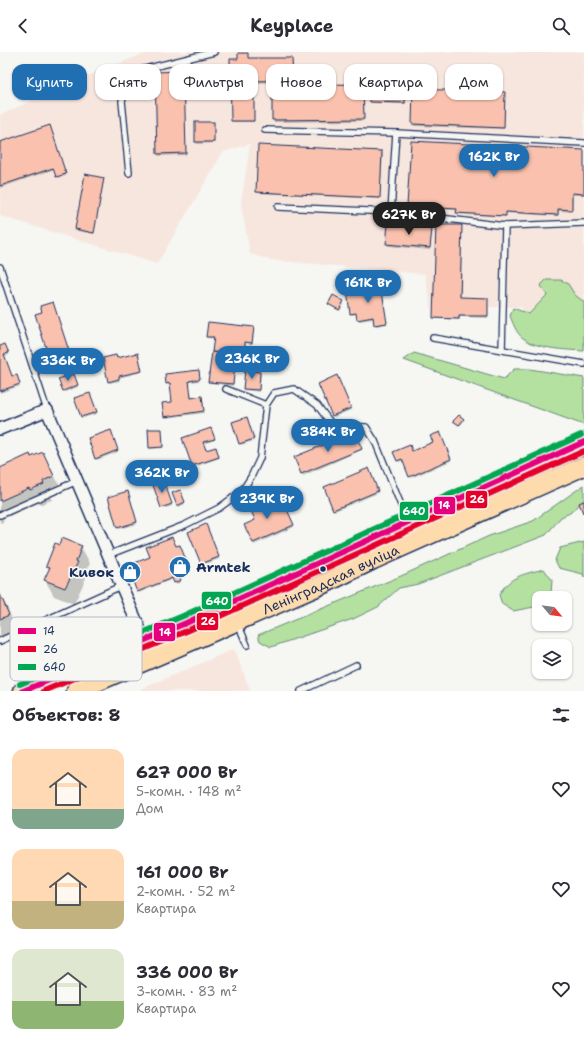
<!DOCTYPE html>
<html lang="ru">
<head>
<meta charset="utf-8">
<style>
  :root { --surface:#fff; --page:#f7f7f7; --text:#2b2b33; --muted:#7c7c81; --accent:#1f6fb2 }
  body { margin:0; font-family:"Shantell Sans",sans-serif; background:var(--page); color:var(--text); height:100vh; display:flex; flex-direction:column; font-size:15px; white-space:nowrap }
  * { box-sizing:border-box; margin:0 }
  p { font-size:13px; color:var(--muted) }
  .icon { flex:none; width:22px; height:22px; fill:none; stroke:currentColor; stroke-width:2; stroke-linecap:round; stroke-linejoin:round }
  .map { position:relative; height:639px; overflow:hidden }
  .details { display:flex; flex-direction:column; background:var(--surface); flex:1 }
  .details>* { flex:none }
  .hud { position:absolute; left:12px; top:12px; width:560px; height:36px; display:flex; gap:8px }
  .needle { width:26px; rotate:119deg }
  .buttons { position:absolute; left:532px; top:539px; display:grid; gap:8px }
  .buttons a { display:grid; place-items:center; width:40px; height:40px; border-radius:8px; background:var(--surface); box-shadow:0 1px 3px #0004; font-size:20px }
  .price { position:absolute; translate:-50% -34px; padding:0 9px; border-radius:14px; background:var(--accent); color:#fff; font-size:13px; line-height:26px; filter:drop-shadow(0 1px 2px #0008) }
  .price::after { content:''; position:absolute; left:50%; top:24px; width:12px; height:9px; margin-left:-6px; background:inherit; clip-path:polygon(0 0,100% 0,50% 100%) }
  .price.current { background:#222; color:#fff }
  ul { padding:0; list-style:none }
  li { display:flex; align-items:center; gap:12px; height:100px; padding:0 12px }
  li span { display:grid; place-items:center; flex:none; width:112px; height:80px; border-radius:12px; color:#555 }
  li>.icon { margin-inline-start:auto }
  span .icon { width:48px; height:48px; fill:#fffc; stroke-width:1 }
  li b { font-size:17px }
  h2 { display:flex; justify-content:space-between; align-items:center; height:48px; padding:0 12px; font-size:17px }
  .pill { padding:0 14px; border-radius:12px; background:var(--surface); box-shadow:0 1px 3px #0004; font-size:14px; line-height:36px }
  .pill.current { background:var(--accent); color:#fff }
  header { display:flex; justify-content:space-between; align-items:center; height:52px; padding:0 12px; background:var(--surface); font-size:18px; font-weight:700 }
  .map>svg:first-child { display:block }
  .built { fill:#f7e6de }
  .green { fill:#b4e19f; stroke:#68887e }
  .shadow { fill:#0003 }
  .building { fill:#fac2ae; stroke:#1b2f5e }
  .lines { fill:none; stroke-linecap:round; stroke-linejoin:round }
  .service-casing { stroke:#1b2f5e; stroke-width:8 }
  .minor-casing { stroke:#1b2f5e; stroke-width:14 }
  .primary-casing { stroke:#1b2f5e; stroke-width:21 }
  .service { stroke:#f6f6f2; stroke-width:5.5 }
  .minor { stroke:#f6f6f2; stroke-width:11 }
  .primary { stroke:#fedbac; stroke-width:18 }
  .bus-1-casing { stroke:#f6f6f2; stroke-width:9 }
  .bus-2-casing { stroke:#f6f6f2; stroke-width:9 }
  .bus-3-casing { stroke:#f6f6f2; stroke-width:9 }
  .bus-1 { stroke:#e5007d; stroke-width:6 }
  .bus-2 { stroke:#e4002b; stroke-width:6 }
  .bus-3 { stroke:#00a651; stroke-width:6 }
  .bus-dot { fill:#1b2f5e; stroke:#f6f6f2; stroke-width:1.5 }
  .labels { text-anchor:middle; dominant-baseline:central; stroke-width:3.5; stroke-linejoin:round; paint-order:stroke }
  .poi-label { font-size:14px; font-weight:bold; fill:#1b2f5e; stroke:#f6f6f2; text-anchor:start }
  .street-label { font-size:14px; fill:#1b2f5e; stroke:#f6f6f2 }
  .key { fill:#f6f6f2; stroke:#b4bac6; stroke-width:1 }
  .key-label { font-size:11px; fill:#1b2f5e }
  .line-badge { stroke:#f6f6f2; stroke-width:1.5 }
  .badge-label { font-size:11px; text-anchor:middle; font-weight:bold; fill:#fff }
</style>
</head>
<body>
<header><svg class="icon" aria-label="back" viewBox="0 0 24 24"><path d="M15 5l-7 7 7 7"/></svg>Keyplace<svg class="icon" aria-label="search" viewBox="0 0 24 24"><circle cx="10" cy="10" r="6"/><path d="M15 15l6 6"/></svg></header>
<div class="map">
<svg width="584" height="639" viewBox="0 0 584 639">
  <rect width="100%" height="100%" fill="#f6f6f2"/>
  <filter id="ink" filterUnits="userSpaceOnUse"><feTurbulence type="fractalNoise" baseFrequency=".025" numOctaves="2"/><feDisplacementMap in="SourceGraphic" scale="8" xChannelSelector="R" yChannelSelector="G"/><feConvolveMatrix kernelMatrix="1 2 1 2 8 2 1 2 1" color-interpolation-filters="sRGB"/></filter>
  <g filter="url(#ink)">
    <g class="built">
      <path d="M 149,0 L 584,0 L 584,297 L 523,284 L 522,255 L 488,255 L 488,264 L 460,264 L 459,267 L 433,266 L 425,222 L 271,208 L 250,202 L 241,152 L 250,92 L 223,100 L 157,212 L 0,164 L 0,63 L 101,18 Z"/>
      <path d="M 234,597 L 244,622 L 250,639 L 137,639 Z"/>
    </g>
    <g class="green">
      <path d="M 546,228 L 561,228 L 568,232 L 575,243 L 584,250 L 584,299 C 567,298 536,297 523,286 C 516,281 513,271 510,264 L 513,256 L 529,262 L 547,243 L 540,234 Z"/>
      <path d="M 414,301 L 504,327 L 514,317 L 530,317 L 584,326 L 584,373 L 404,308 Z"/>
      <path d="M 584,433 L 584,448 L 570,461 L 561,465 L 546,483 L 418,532 L 399,536 L 378,555 L 353,567 L 271,595 L 260,589 L 258,583 L 401,524 L 489,484 L 533,469 Z"/>
      <path d="M 584,490 L 584,526 L 583,522 L 559,516 L 555,508 L 560,496 Z"/>
      <path d="M 544,517 L 552,528 L 551,542 L 546,546 L 539,546 L 539,551 L 534,555 L 513,559 L 502,552 L 499,543 C 509,524 524,522 544,517 Z"/>
    </g>
    <g class="shadow">
      <path d="M 247,2 L 248,7 L 292,7 L 293,30 L 254,31 L 254,70 L 233,70 L 232,69 L 239,8 Z"/>
      <path d="M 184,20 L 186,103 L 159,104 L 158,102 Z"/>
      <path d="M 406,32 L 406,52 L 372,51 L 371,49 Z"/>
      <path d="M 363,33 L 364,69 L 274,70 L 273,68 L 273,34 Z"/>
      <path d="M 414,38 L 505,41 L 504,77 L 414,74 Z"/>
      <path d="M 214,72 L 214,91 L 197,92 L 196,90 Z"/>
      <path d="M 50,76 L 66,124 L 58,126 L 55,117 L 0,136 L 0,91 Z"/>
      <path d="M 412,90 L 584,99 L 584,143 L 573,143 L 572,160 L 559,159 L 558,164 L 506,161 L 506,165 L 458,162 L 458,158 L 409,156 L 408,154 Z"/>
      <path d="M 382,100 L 383,102 L 380,147 L 258,141 L 257,139 Z"/>
      <path d="M 103,127 L 104,128 L 94,182 L 77,179 L 76,177 Z"/>
      <path d="M 462,174 L 461,246 L 488,247 L 488,266 L 460,265 L 460,268 L 435,267 L 434,266 Z"/>
      <path d="M 431,177 L 432,179 L 430,198 L 388,194 L 387,192 Z"/>
      <path d="M 381,234 L 387,272 L 376,274 L 374,267 L 359,269 L 357,262 L 352,263 L 351,261 Z"/>
      <path d="M 343,250 L 344,252 L 340,259 L 329,252 Z"/>
      <path d="M 53,253 L 69,300 L 51,306 L 37,263 L 43,261 Z"/>
      <path d="M 253,276 L 254,278 L 252,292 L 246,291 L 245,298 L 237,297 L 233,334 L 210,331 L 209,330 L 215,287 L 208,286 L 207,284 Z"/>
      <path d="M 0,295 L 6,295 L 9,303 L 4,304 L 12,326 L 17,326 L 20,334 L 0,341 Z"/>
      <path d="M 138,302 L 142,320 L 119,326 L 120,329 L 110,331 L 109,330 L 117,307 Z"/>
      <path d="M 199,319 L 200,329 L 190,330 L 192,347 L 202,346 L 204,361 L 166,366 L 165,364 L 173,350 L 171,333 L 168,333 L 167,332 Z"/>
      <path d="M 260,321 L 261,322 L 259,340 L 245,338 L 244,337 Z"/>
      <path d="M 74,325 L 78,335 L 65,340 L 64,339 Z"/>
      <path d="M 337,325 L 351,358 L 334,365 L 320,332 Z"/>
      <path d="M 90,342 L 97,362 L 83,366 L 76,346 Z"/>
      <path d="M 248,368 L 254,389 L 241,393 L 240,391 Z"/>
      <path d="M 463,368 L 464,369 L 460,374 L 456,371 Z"/>
      <path d="M 162,379 L 163,396 L 151,397 L 150,395 Z"/>
      <path d="M 212,379 L 215,388 L 203,392 L 206,400 L 217,398 L 220,406 L 194,415 L 184,387 Z"/>
      <path d="M 112,381 L 118,400 L 97,408 L 96,406 Z"/>
      <path d="M 356,382 L 362,398 L 303,424 L 295,406 Z"/>
      <path d="M 440,382 L 451,409 L 411,426 L 404,408 L 399,410 L 395,401 L 412,400 L 434,391 Z"/>
      <path d="M 43,401 L 63,440 L 51,445 L 52,448 L 46,450 L 40,453 L 39,451 L 3,467 L 4,470 L 0,471 L 0,417 Z"/>
      <path d="M 162,416 L 167,430 L 164,431 L 172,454 L 163,457 Z"/>
      <path d="M 369,419 L 378,441 L 335,459 L 334,457 Z"/>
      <path d="M 180,441 L 185,452 L 179,455 L 178,453 Z"/>
      <path d="M 128,442 L 137,472 L 119,477 L 109,446 Z"/>
      <path d="M 285,454 L 294,475 L 254,493 L 245,473 Z"/>
      <path d="M 207,475 L 219,507 L 203,513 L 202,512 Z"/>
      <path d="M 59,494 L 81,495 L 90,511 L 85,524 L 86,526 L 74,552 L 54,544 L 45,528 L 50,518 L 47,514 Z"/>
      <path d="M 175,496 L 180,496 L 190,520 L 179,525 L 181,530 L 176,532 L 173,527 L 139,541 L 138,539 L 151,506 Z"/>
      <path d="M 0,543 L 7,555 L 17,579 L 0,589 Z"/>
    </g>
    <g class="building">
      <path d="M 238,1 L 248,1 L 248,6 L 292,6 L 293,28 L 254,29 L 254,69 L 231,69 L 230,7 L 238,7 Z"/>
      <path d="M 184,19 L 186,101 L 157,102 L 155,20 Z"/>
      <path d="M 370,30 L 406,31 L 405,51 L 370,50 Z"/>
      <path d="M 363,32 L 364,67 L 272,68 L 272,33 Z"/>
      <path d="M 413,37 L 505,40 L 504,76 L 412,72 Z"/>
      <rect x="195" y="70" width="19" height="20"/>
      <path d="M 50,73 L 66,122 L 56,125 L 53,116 L 0,134 L 0,90 Z"/>
      <path d="M 411,89 L 584,98 L 584,142 L 572,141 L 572,158 L 558,157 L 558,163 L 506,160 L 506,164 L 456,161 L 457,157 L 407,154 Z"/>
      <path d="M 258,93 L 382,99 L 380,146 L 256,140 Z"/>
      <path d="M 85,122 L 104,126 L 94,181 L 75,177 Z"/>
      <path d="M 388,172 L 432,176 L 430,196 L 386,192 Z"/>
      <path d="M 436,173 L 462,173 L 460,245 L 488,246 L 488,264 L 459,264 L 459,267 L 433,266 Z"/>
      <path d="M 381,233 L 387,271 L 374,273 L 373,265 L 357,268 L 356,261 L 350,262 L 347,238 Z"/>
      <path d="M 333,243 L 344,249 L 339,258 L 328,252 Z"/>
      <path d="M 53,250 L 69,299 L 49,305 L 35,262 L 42,260 L 40,254 Z"/>
      <path d="M 208,270 L 254,275 L 252,291 L 245,290 L 245,297 L 237,296 L 236,303 L 212,300 L 214,285 L 206,285 Z"/>
      <path d="M 5,292 L 9,301 L 4,302 L 12,324 L 17,323 L 20,332 L 0,339 L 0,294 Z"/>
      <path d="M 212,300 L 236,303 L 233,332 L 208,330 Z"/>
      <path d="M 138,301 L 142,319 L 119,324 L 119,327 L 108,330 L 103,306 L 116,303 L 117,306 Z"/>
      <path d="M 199,318 L 200,327 L 189,329 L 191,346 L 202,344 L 204,359 L 164,365 L 162,351 L 172,350 L 170,331 L 166,332 L 165,322 Z"/>
      <path d="M 245,318 L 260,320 L 259,338 L 243,337 Z"/>
      <path d="M 74,322 L 78,333 L 63,339 L 58,327 Z"/>
      <path d="M 337,323 L 351,356 L 332,364 L 318,332 Z"/>
      <path d="M 90,341 L 97,360 L 81,365 L 74,346 Z"/>
      <path d="M 459,363 L 464,367 L 459,373 L 453,369 Z"/>
      <path d="M 247,365 L 254,387 L 239,392 L 232,370 Z"/>
      <path d="M 211,376 L 215,387 L 203,390 L 206,398 L 216,395 L 219,405 L 192,414 L 182,386 Z"/>
      <path d="M 148,377 L 162,377 L 163,395 L 149,396 Z"/>
      <path d="M 111,378 L 118,398 L 95,407 L 88,386 Z"/>
      <path d="M 355,380 L 362,397 L 301,422 L 294,405 Z"/>
      <path d="M 440,380 L 451,407 L 409,425 L 402,407 L 397,409 L 393,400 L 410,393 L 412,399 L 433,390 L 430,384 Z"/>
      <path d="M 43,400 L 54,424 L 43,429 L 44,432 L 30,438 L 29,436 L 0,449 L 0,416 L 30,402 L 31,405 Z"/>
      <path d="M 162,414 L 167,428 L 153,433 L 148,418 Z"/>
      <path d="M 369,416 L 378,439 L 333,458 L 324,435 Z"/>
      <path d="M 164,429 L 172,452 L 161,456 L 153,433 Z"/>
      <path d="M 180,438 L 185,450 L 177,454 L 172,441 Z"/>
      <path d="M 128,439 L 137,470 L 117,476 L 108,445 Z"/>
      <path d="M 264,443 L 272,459 L 285,453 L 294,473 L 253,491 L 244,473 L 255,468 L 248,451 Z"/>
      <path d="M 584,449 L 584,461 L 583,461 L 579,451 Z"/>
      <path d="M 206,472 L 219,505 L 201,512 L 188,480 Z"/>
      <path d="M 172,485 L 176,494 L 180,493 L 190,518 L 179,523 L 181,528 L 174,531 L 172,526 L 137,540 L 127,514 L 150,505 L 146,495 Z"/>
      <path d="M 62,486 L 82,494 L 76,509 L 78,510 L 65,536 L 44,528 L 50,515 L 46,514 L 55,491 L 59,493 Z"/>
      <path d="M 0,542 L 9,563 L 0,567 Z"/>
    </g>
    <g class="lines">
      <g class="service-casing">
        <g id="service">
          <path d="M 265,78 L 396,81"/>
          <path d="M 129,121 L 122,49 L 127,33 L 137,19 L 214,0"/>
          <path d="M 278,155 L 391,160"/>
          <path d="M 505,174 L 391,160 L 396,81 L 584,91"/>
          <path d="M 0,215 L 47,358"/>
          <path d="M 433,286 L 584,312"/>
          <path d="M 502,298 L 505,174 L 584,171"/>
          <path d="M 34,318 L 97,306"/>
          <path d="M 226,337 L 266,353"/>
          <path d="M 0,463 L 77,429"/>
          <path d="M 108,503 L 185,473 L 219,456 L 242,439 L 251,425 L 260,406 L 266,353 L 274,341 L 294,337 L 317,353 L 333,374 L 366,375 L 375,389 L 407,468"/>
          <path d="M 238,572 L 247,593"/>
          <path d="M 0,589 L 121,534"/>
          <path d="M 301,639 L 356,613"/>
        </g>
      </g>
      <g class="minor-casing">
        <path id="minor" d="M 0,377 L 47,358 L 152,606"/>
      </g>
      <g class="primary-casing">
        <g id="primary">
          <path d="M 23,639 L 186,571 L 584,390"/>
          <path id="s1" d="M 76,639 L 328,530 L 373,508 L 584,414"/>
        </g>
      </g>
      <use href="#service" class="service"/>
      <use href="#minor" class="minor"/>
      <use href="#primary" class="primary"/>
      <g class="bus-1-casing">
        <path id="bus-1" d="M 23,639 L 186,571 L 584,390"/>
      </g>
      <g class="bus-2-casing">
        <path id="bus-2" d="M 44,639 L 189,578 L 584,399"/>
      </g>
      <g class="bus-3-casing">
        <path id="bus-3" d="M 20,632 L 183,564 L 581,383"/>
      </g>
      <use href="#bus-1" class="bus-1"/>
      <use href="#bus-2" class="bus-2"/>
      <use href="#bus-3" class="bus-3"/>
    </g>
  </g>
  <defs>
    <g id="shop-disc" transform="scale(1.15)"><circle r="9.5" fill="#1f6fb2" stroke="#f6f6f2"/><path d="M-5-2.5h2.3a2.7 3.5 0 0 1 5.4 0H5L5.5 6h-11ZM-1.5-2.5h3a1.5 2.3 0 0 0-3 0Z" fill="#fff"/></g>
  </defs>
  <g fill-rule="evenodd">
    <use href="#shop-disc" x="180" y="515"/>
    <use href="#shop-disc" x="130" y="520"/>
  </g>
  <circle class="bus-dot" cx="323" cy="517" r="3.5"/>
  <g class="labels">
    <g class="poi-label">
      <text x="196" y="515">Armtek</text>
      <text x="114" y="520" text-anchor="end">Кивок</text>
    </g>
    <g class="street-label">
      <text stroke="none"><textPath href="#s1" startOffset="278">Ленінградская вуліца</textPath></text>
    </g>
  </g>
  <rect x="10" y="565" width="132" height="64" rx="6" class="key"/>
  <rect x="18" y="576" width="18" height="6" fill="#e5007d"/>
  <rect x="18" y="594" width="18" height="6" fill="#e4002b"/>
  <rect x="18" y="612" width="18" height="6" fill="#00a651"/>
  <g class="key-label">
    <text x="43" y="583">14</text>
    <text x="43" y="601">26</text>
    <text x="43" y="619">640</text>
  </g>
  <g class="line-badge">
    <rect x="465" y="438" width="23" height="19" rx="4" fill="#e4002b"/>
    <rect x="433" y="444" width="23" height="19" rx="4" fill="#e5007d"/>
    <rect x="399" y="449" width="30" height="20" rx="4" fill="#00a651"/>
    <rect x="201" y="539" width="31" height="19" rx="4" fill="#00a651"/>
    <rect x="196" y="560" width="23" height="19" rx="4" fill="#e4002b"/>
    <rect x="153" y="570" width="23" height="20" rx="4" fill="#e5007d"/>
  </g>
  <g class="badge-label">
    <text x="477" y="451">26</text>
    <text x="444" y="457">14</text>
    <text x="414" y="463">640</text>
    <text x="217" y="553">640</text>
    <text x="208" y="573">26</text>
    <text x="165" y="584">14</text>
  </g>
</svg>
<div class="buttons">
<a><svg class="needle" viewBox="-14 -14 28 28"><path d="M0-13l5 13h-10z" fill="#e53935"/><path d="M0 13l5-13h-10z" fill="#7c7c81"/></svg></a>
<a><svg class="icon" aria-label="layers" viewBox="0 0 24 24"><path d="M12 4l9 5-9 5-9-5zM3 14l9 5 9-5"/></svg></a>
</div>
<b class="price" style="left:494px;top:126px">162K Br</b>
<b class="price current" style="left:409px;top:184px">627K Br</b>
<b class="price" style="left:368px;top:252px">161K Br</b>
<b class="price" style="left:252px;top:328px">236K Br</b>
<b class="price" style="left:68px;top:330px">336K Br</b>
<b class="price" style="left:328px;top:401px">384K Br</b>
<b class="price" style="left:162px;top:442px">362K Br</b>
<b class="price" style="left:267px;top:468px">239K Br</b>
<div class="hud">
<a class="pill current">Купить</a>
<a class="pill">Снять</a>
<a class="pill">Фильтры</a>
<a class="pill">Новое</a>
<a class="pill">Квартира</a>
<a class="pill">Дом</a>
</div>
</div>
<section class="details">
<h2>Объектов: 8<svg class="icon" aria-label="filters" viewBox="0 0 24 24"><path d="M4 7h16M4 17h16"/><circle cx="9" cy="7" r="2"/><circle cx="15" cy="17" r="2"/></svg></h2>
<ul>
<li><span style="background:linear-gradient(#ffd9b3 75%,#7fa58c 0)"><svg class="icon" aria-label="home" viewBox="0 0 24 24"><path d="M3 11l9-7 9 7M6 9v11h12V9"/></svg></span><div><b>627 000 Br</b><p>5-комн. · 148 m²</p><p>Дом</p></div><svg class="icon" aria-label="heart" viewBox="0 0 24 24"><path d="M12 20l-8-8c-3-5 5-10 8-4 3-6 11-1 8 4z"/></svg></li>
<li><span style="background:linear-gradient(#ffd9b3 65%,#c2b280 0)"><svg class="icon" aria-label="home" viewBox="0 0 24 24"><path d="M3 11l9-7 9 7M6 9v11h12V9"/></svg></span><div><b>161 000 Br</b><p>2-комн. · 52 m²</p><p>Квартира</p></div><svg class="icon" aria-label="heart" viewBox="0 0 24 24"><path d="M12 20l-8-8c-3-5 5-10 8-4 3-6 11-1 8 4z"/></svg></li>
<li><span style="background:linear-gradient(#dfe7d0 65%,#8fb573 0)"><svg class="icon" aria-label="home" viewBox="0 0 24 24"><path d="M3 11l9-7 9 7M6 9v11h12V9"/></svg></span><div><b>336 000 Br</b><p>3-комн. · 83 m²</p><p>Квартира</p></div><svg class="icon" aria-label="heart" viewBox="0 0 24 24"><path d="M12 20l-8-8c-3-5 5-10 8-4 3-6 11-1 8 4z"/></svg></li>
</ul>
</section>
</body>
</html>
